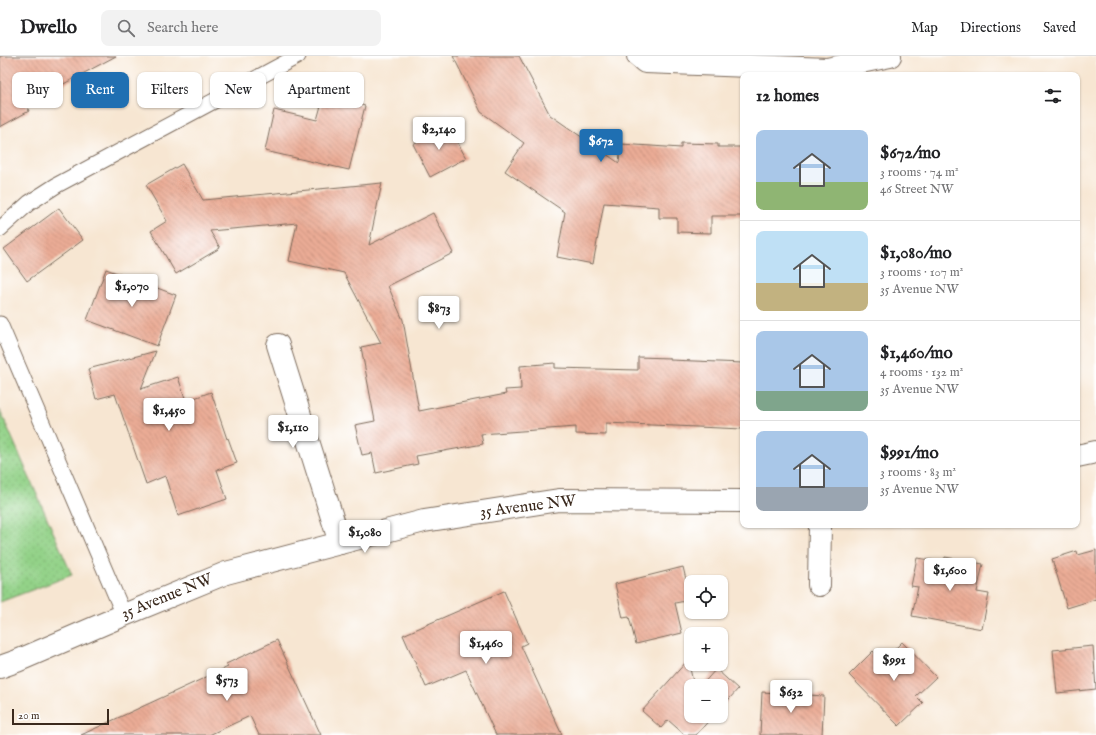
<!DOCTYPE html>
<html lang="en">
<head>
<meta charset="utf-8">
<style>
  :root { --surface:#fff; --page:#f2f2f2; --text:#202124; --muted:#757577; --line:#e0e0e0; --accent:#1f6fb2 }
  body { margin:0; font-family:"IM FELL English",serif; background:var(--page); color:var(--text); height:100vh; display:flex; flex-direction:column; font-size:15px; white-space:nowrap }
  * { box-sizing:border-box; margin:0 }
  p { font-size:13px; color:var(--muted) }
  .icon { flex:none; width:22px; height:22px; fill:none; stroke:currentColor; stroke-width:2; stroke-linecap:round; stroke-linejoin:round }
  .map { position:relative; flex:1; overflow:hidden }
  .drawer { position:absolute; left:740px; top:16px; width:340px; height:456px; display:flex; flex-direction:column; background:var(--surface); border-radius:8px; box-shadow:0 1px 3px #0004 }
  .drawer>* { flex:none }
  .guide { position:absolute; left:12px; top:16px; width:380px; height:36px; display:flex; gap:8px }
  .buttons { position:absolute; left:684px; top:519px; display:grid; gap:8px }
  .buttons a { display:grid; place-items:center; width:44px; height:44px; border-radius:8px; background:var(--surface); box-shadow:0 1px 3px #0004; font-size:20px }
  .scale { position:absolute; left:12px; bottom:10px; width:97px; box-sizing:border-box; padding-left:4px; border:2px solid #3b2a1e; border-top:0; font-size:11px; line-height:14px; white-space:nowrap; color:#3b2a1e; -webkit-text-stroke:3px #fff; paint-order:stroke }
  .price { position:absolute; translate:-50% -34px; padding:0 9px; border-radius:4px; background:#fff; color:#222; font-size:13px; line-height:26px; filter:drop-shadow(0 1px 2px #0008) }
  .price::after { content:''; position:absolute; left:50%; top:24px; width:12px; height:9px; margin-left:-6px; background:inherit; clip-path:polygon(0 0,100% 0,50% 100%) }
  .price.on { background:var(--accent); color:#fff }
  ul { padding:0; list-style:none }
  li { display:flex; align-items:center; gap:12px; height:100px; padding:0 16px }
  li+li { border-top:1px solid var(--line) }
  li span { display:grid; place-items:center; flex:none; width:112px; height:80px; border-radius:8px; color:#555 }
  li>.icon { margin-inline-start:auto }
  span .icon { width:48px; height:48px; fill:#fffc; stroke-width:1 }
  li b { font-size:17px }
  h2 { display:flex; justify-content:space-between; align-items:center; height:48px; padding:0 16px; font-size:17px }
  .pill { padding:0 14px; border-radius:8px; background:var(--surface); box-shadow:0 1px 3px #0004; font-size:14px; line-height:36px }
  .pill.on { background:var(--accent); color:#fff }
  header { display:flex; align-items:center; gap:24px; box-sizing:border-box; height:56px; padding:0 20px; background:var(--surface); border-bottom:1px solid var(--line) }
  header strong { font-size:19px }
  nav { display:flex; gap:22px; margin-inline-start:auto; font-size:14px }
  .search { width:280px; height:36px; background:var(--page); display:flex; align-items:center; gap:10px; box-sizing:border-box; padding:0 14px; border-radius:8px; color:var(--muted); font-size:15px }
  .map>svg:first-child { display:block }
  .park { fill:url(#park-dots); stroke:#677e53 }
  .building { fill:url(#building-back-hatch) }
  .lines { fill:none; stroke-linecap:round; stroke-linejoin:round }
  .lane-casing { stroke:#7d6c5d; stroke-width:17 }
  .street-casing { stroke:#7d6c5d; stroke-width:24 }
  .lane { stroke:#fff; stroke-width:15 }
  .street { stroke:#fff; stroke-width:22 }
  .labels { text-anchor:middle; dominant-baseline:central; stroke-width:3; stroke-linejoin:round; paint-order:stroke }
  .street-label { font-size:16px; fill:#3b2a1e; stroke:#fff }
</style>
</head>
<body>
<header>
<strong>Dwello</strong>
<div class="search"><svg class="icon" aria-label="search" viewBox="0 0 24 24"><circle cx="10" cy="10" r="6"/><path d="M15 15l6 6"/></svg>Search here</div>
<nav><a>Map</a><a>Directions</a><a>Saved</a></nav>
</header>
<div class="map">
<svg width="1096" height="679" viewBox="0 0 1096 679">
  <defs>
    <pattern id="park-dots" width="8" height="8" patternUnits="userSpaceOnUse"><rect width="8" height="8" fill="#93d288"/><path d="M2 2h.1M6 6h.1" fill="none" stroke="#80b475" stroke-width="1.8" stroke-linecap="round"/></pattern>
    <pattern id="building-back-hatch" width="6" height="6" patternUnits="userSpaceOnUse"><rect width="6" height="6" fill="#ebac95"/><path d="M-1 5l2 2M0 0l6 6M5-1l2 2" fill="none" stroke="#c08c79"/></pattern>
  </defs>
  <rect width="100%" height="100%" fill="#fff"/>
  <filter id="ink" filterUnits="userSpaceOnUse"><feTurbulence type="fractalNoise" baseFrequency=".025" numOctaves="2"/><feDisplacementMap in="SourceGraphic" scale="8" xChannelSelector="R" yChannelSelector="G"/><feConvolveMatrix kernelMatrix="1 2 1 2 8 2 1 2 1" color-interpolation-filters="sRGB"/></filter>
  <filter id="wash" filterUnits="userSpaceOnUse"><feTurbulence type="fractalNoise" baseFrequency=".012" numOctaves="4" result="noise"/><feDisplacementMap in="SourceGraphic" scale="16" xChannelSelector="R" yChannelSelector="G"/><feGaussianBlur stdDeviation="0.9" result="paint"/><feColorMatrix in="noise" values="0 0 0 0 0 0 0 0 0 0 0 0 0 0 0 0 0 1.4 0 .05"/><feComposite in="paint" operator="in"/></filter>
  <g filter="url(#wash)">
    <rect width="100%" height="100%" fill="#f7e6d2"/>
    <path class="park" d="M 0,354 L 72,519 L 0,546 Z"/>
    <g id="blocks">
      <g class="building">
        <path d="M 0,0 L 116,0 L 26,48 L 29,55 L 0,71 Z"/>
        <path d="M 453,0 L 519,0 L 550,59 L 619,107 L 621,88 L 681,92 L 681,87 L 718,88 L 718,91 L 743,91 L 743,160 L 711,160 L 711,177 L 677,176 L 677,162 L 659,162 L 659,151 L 604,147 L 593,208 L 557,201 L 565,156 L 505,115 L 524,87 L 481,56 Z"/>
        <path d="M 324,39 L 365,50 L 349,114 L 265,95 L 274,54 L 317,64 Z"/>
        <path d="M 448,69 L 466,102 L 430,121 L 413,88 Z"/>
        <path d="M 182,108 L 203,144 L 382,127 L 369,189 L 433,157 L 453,197 L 388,230 L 403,264 L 419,355 L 506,338 L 505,334 L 521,333 L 520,310 L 555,307 L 555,312 L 638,314 L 638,301 L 670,302 L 670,304 L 743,307 L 743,373 L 606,367 L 606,379 L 576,378 L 576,371 L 481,378 L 483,388 L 416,400 L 418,408 L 376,417 L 372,397 L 362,399 L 355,369 L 375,365 L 361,291 L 381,287 L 344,217 L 289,205 L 297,167 L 210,175 L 220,192 L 176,218 L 151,175 L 167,165 L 146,129 Z"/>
        <path d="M 59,152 L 83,184 L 27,225 L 4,193 Z"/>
        <path d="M 106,213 L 176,239 L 157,290 L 87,264 Z"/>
        <path d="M 156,295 L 141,333 L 178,321 L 186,345 L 211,336 L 227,383 L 228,382 L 237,407 L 217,414 L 227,443 L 178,460 L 165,420 L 146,428 L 115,338 L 96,343 L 88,313 Z"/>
        <path d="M 1096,494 L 1096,543 L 1067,552 L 1052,503 L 1077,495 L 1078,499 Z"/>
        <path d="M 945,501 L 983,508 L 977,536 L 989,538 L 982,573 L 912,560 L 918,531 L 911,530 L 917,502 L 944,506 Z"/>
        <path d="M 683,511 L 691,544 L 675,547 L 682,577 L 636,588 L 629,561 L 623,562 L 615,528 Z"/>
        <path d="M 504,535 L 527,587 L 521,590 L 562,679 L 496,679 L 466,614 L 426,631 L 403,579 Z"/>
        <path d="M 277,584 L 321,679 L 259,679 L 250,660 L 209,679 L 81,679 L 228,611 L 226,608 Z"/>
        <path d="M 902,586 L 936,621 L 916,640 L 923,647 L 899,670 L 849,619 L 873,595 L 883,605 Z"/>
        <path d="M 1093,590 L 1096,633 L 1057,637 L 1053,594 Z"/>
        <path d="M 688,604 L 694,630 L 691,630 L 691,660 L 713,660 L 696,679 L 685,679 L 668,664 L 661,672 L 642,655 Z"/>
        <path d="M 716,613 L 738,633 L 721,652 L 721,630 L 701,630 Z"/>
        <path d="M 762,636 L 824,640 L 822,679 L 760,679 Z"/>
      </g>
    </g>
  </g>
  <g filter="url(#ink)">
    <use href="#blocks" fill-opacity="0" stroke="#7d6c5d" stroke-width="1"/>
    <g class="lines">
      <g class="lane-casing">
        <g id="lane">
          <path d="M 0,173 L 29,147 L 57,129 L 298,0"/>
          <path d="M 0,268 L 124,559"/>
        </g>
      </g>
      <g class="street-casing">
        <g id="street">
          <path d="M 638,0 L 645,6 L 827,13 L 890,0"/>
          <path d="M 278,289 L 340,487"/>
          <path d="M 1077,400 L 1096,396"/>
          <path d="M 819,529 L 820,469"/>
          <path d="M 0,611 L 17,605 L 124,559 L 226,517 L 424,465 L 559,444 L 743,445"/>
        </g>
      </g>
      <use href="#lane" class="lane"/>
      <use href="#street" class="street"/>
    </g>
  </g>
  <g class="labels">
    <g class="street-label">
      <text transform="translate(528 451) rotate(-7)">35 Avenue NW</text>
      <text transform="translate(167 541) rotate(-22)">35 Avenue NW</text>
    </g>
  </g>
</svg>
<div class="buttons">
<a><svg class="icon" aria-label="locate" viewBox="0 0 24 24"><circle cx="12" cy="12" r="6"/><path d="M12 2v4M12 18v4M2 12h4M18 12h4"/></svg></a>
<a>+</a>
<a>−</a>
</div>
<div class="scale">20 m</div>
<b class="price" style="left:439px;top:95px">$2,140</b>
<b class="price on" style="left:601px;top:107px">$672</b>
<b class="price" style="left:132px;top:252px">$1,070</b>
<b class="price" style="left:439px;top:274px">$873</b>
<b class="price" style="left:169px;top:376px">$1,450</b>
<b class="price" style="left:293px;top:393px">$1,110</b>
<b class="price" style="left:365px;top:498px">$1,080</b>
<b class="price" style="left:950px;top:536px">$1,600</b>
<b class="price" style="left:486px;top:609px">$1,460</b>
<b class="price" style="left:894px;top:626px">$991</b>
<b class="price" style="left:227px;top:646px">$573</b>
<b class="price" style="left:791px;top:658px">$632</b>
<div class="guide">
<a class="pill">Buy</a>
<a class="pill on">Rent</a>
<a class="pill">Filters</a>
<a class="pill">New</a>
<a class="pill">Apartment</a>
</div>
<section class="drawer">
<h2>12 homes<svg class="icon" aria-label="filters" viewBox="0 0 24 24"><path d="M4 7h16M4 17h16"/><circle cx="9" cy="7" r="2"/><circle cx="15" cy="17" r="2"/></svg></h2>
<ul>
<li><span style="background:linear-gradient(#a9c7e8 65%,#8fb573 0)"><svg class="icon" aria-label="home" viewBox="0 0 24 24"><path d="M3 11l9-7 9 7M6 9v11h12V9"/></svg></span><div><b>$672/mo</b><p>3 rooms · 74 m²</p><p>46 Street NW</p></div></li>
<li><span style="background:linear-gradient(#bfe0f5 65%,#c2b280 0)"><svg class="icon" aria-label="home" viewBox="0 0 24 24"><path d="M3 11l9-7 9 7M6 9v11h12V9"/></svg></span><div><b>$1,080/mo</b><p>3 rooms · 107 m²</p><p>35 Avenue NW</p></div></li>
<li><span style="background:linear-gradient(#a9c7e8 75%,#7fa58c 0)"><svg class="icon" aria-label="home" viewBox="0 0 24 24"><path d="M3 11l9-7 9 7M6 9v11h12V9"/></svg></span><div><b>$1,460/mo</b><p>4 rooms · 132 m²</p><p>35 Avenue NW</p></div></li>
<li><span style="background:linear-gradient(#a9c7e8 70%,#9aa5b1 0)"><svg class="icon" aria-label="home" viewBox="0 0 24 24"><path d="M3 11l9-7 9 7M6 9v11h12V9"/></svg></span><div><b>$991/mo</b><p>3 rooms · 83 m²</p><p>35 Avenue NW</p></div></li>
</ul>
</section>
</div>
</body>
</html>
